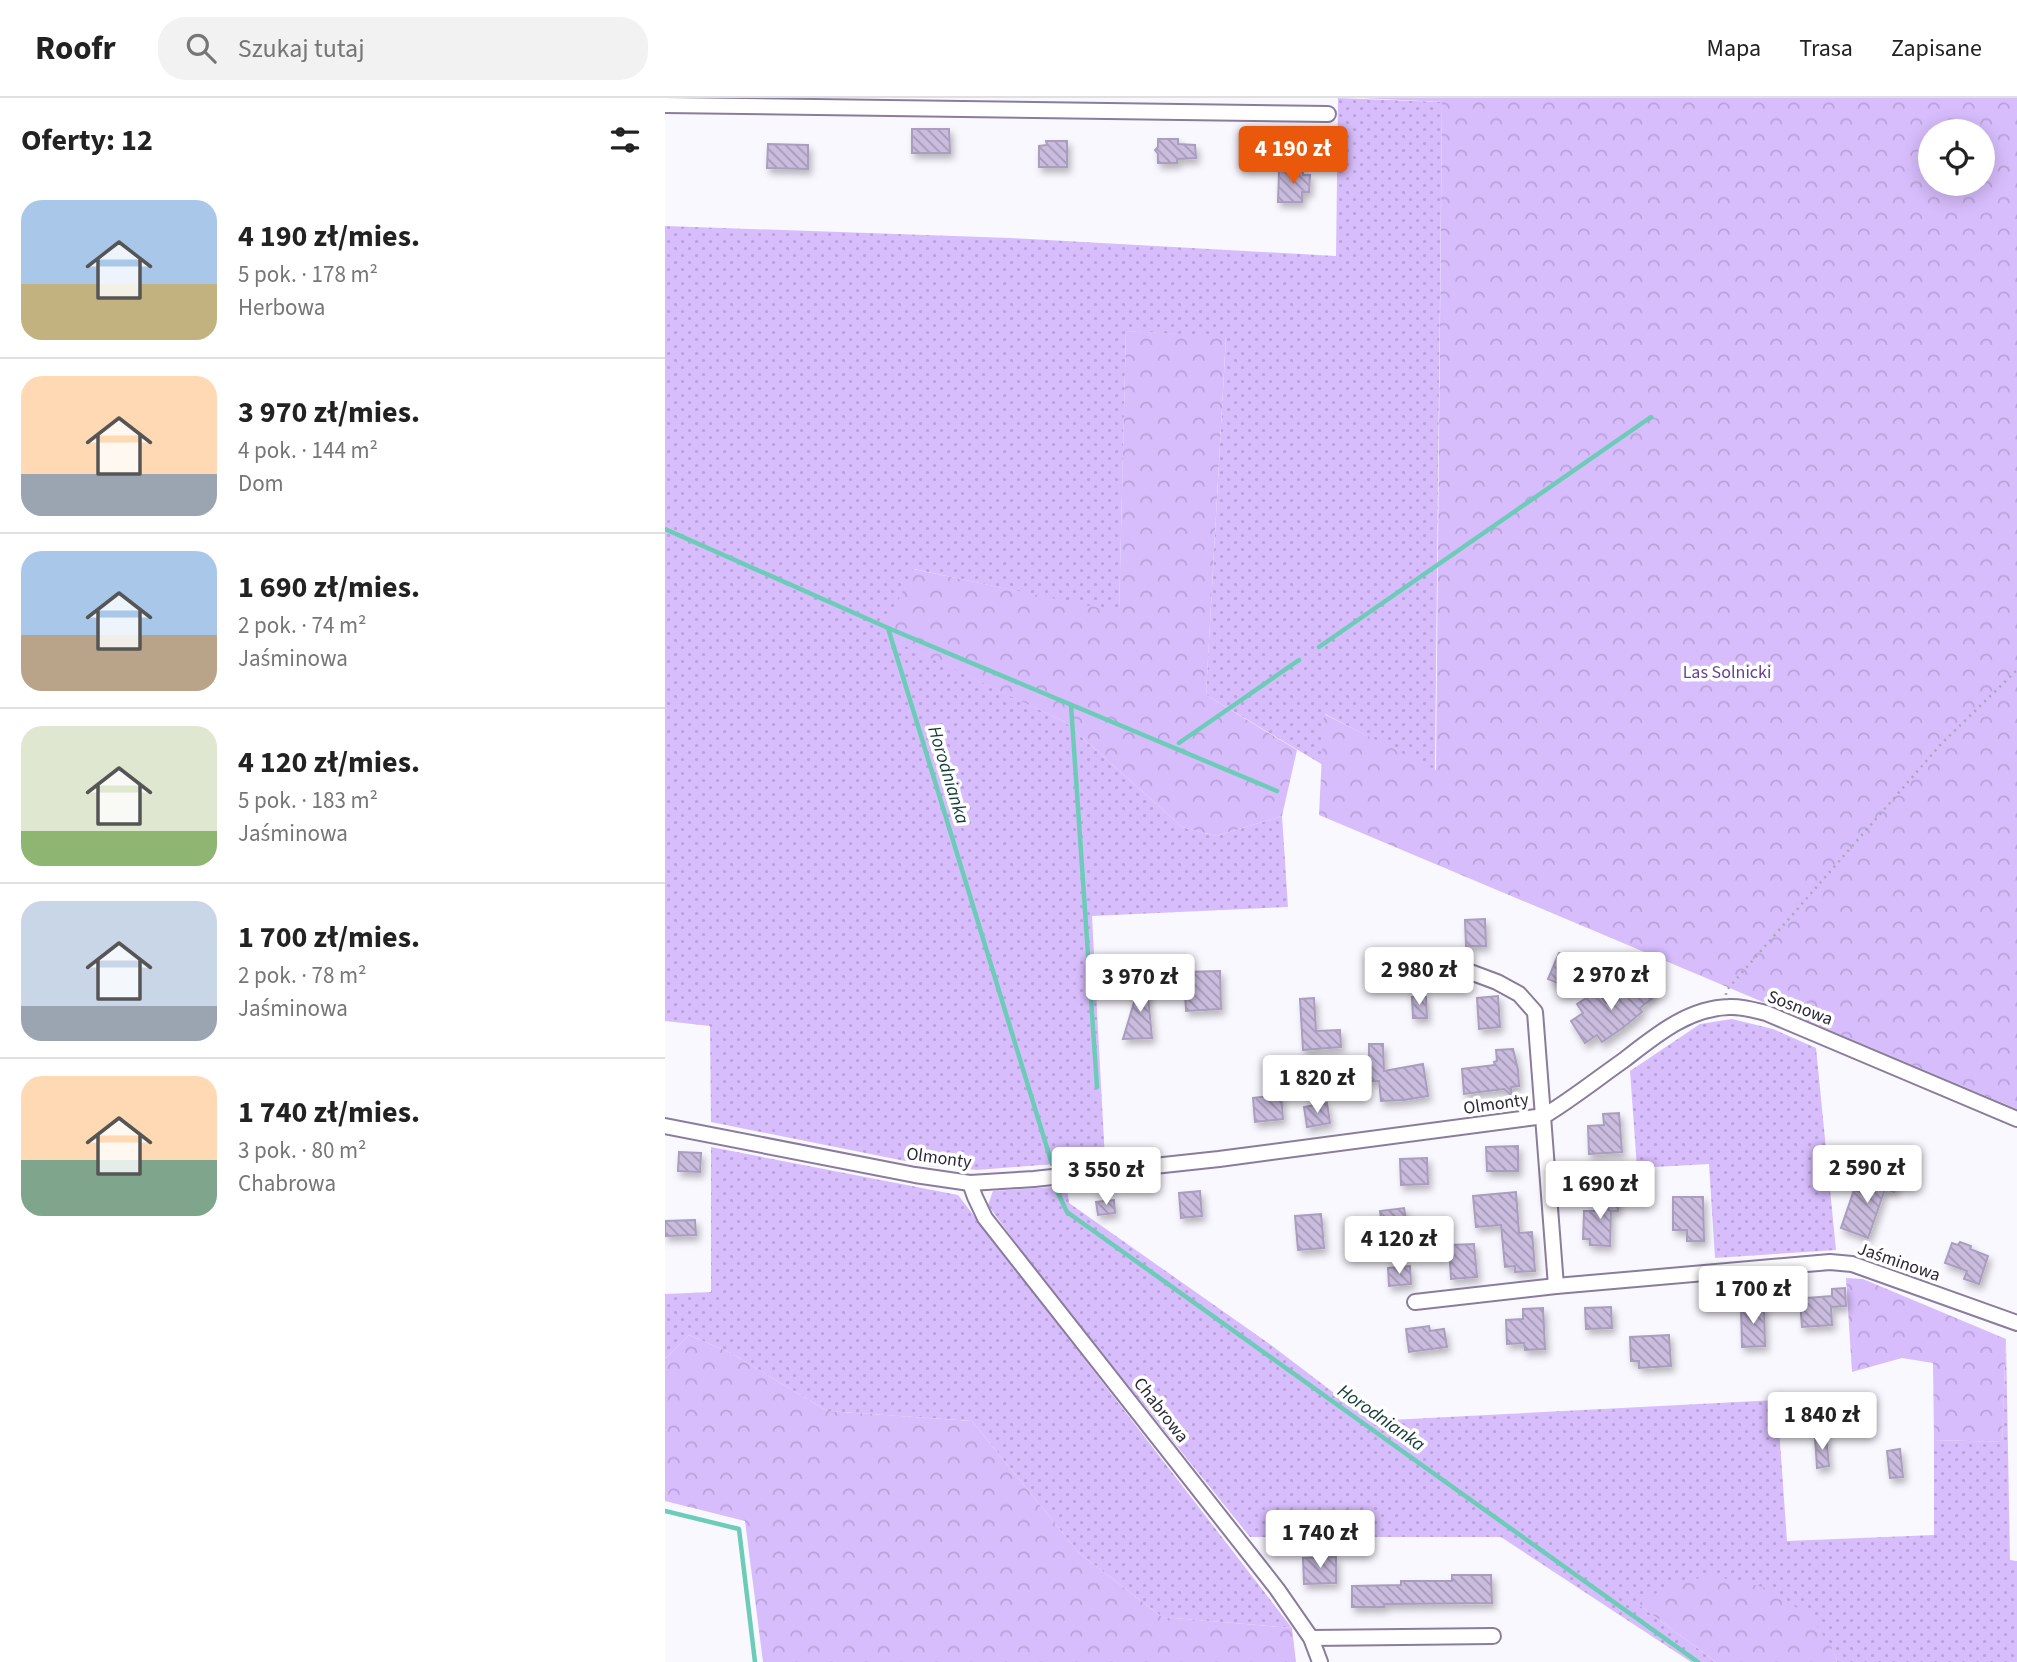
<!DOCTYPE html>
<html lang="pl">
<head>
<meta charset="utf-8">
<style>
  :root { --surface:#fff; --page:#f2f2f2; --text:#222; --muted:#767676; --line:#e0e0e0; --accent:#ea580c }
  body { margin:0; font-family:"Source Sans 3",sans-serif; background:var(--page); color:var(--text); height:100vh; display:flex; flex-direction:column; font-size:26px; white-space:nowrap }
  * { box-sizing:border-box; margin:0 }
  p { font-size:23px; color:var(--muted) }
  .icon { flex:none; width:38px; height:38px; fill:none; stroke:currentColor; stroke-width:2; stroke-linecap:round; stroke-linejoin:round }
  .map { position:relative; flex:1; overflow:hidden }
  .details { display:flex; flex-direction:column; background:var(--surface); width:665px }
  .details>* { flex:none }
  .buttons { position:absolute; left:1253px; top:21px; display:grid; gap:14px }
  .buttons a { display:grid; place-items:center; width:77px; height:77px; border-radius:50%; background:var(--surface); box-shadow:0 4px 18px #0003; font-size:35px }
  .price { position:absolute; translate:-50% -60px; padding:0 16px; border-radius:7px; background:#fff; color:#222; font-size:23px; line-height:46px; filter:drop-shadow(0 2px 4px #0008) }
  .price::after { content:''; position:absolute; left:50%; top:42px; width:21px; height:16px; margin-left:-10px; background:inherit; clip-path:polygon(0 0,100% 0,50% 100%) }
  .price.active { background:var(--accent); color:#fff }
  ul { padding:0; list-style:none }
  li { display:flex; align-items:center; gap:21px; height:175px; padding:0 21px }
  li+li { border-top:2px solid var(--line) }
  li span { display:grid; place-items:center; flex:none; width:196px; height:140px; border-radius:21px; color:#555 }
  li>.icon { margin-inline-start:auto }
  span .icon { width:84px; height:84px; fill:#fffc; stroke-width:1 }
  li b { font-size:30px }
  h2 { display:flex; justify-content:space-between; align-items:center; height:84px; padding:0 21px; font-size:30px }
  header { display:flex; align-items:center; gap:42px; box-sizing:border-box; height:98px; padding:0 35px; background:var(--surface); border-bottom:2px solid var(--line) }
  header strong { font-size:33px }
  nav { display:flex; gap:38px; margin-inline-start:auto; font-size:24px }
  .search { width:490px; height:63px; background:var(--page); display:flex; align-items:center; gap:18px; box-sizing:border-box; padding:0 24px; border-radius:28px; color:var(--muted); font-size:26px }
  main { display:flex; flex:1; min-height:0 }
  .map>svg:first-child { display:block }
  .grass { fill:url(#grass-dots) }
  .forest { fill:url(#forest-crowns); fill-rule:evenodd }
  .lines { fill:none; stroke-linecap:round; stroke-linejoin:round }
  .stream { stroke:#6dccb7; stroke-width:4.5 }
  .building { fill:url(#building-back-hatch); stroke:#aa9ebe; stroke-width:2; filter:url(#shadow) }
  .minor-casing { stroke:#897c9c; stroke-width:18 }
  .path { stroke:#aba7b1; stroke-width:2.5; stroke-dasharray:2 5; stroke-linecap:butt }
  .minor { stroke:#fff; stroke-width:14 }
  .labels { text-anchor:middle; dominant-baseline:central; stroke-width:7; stroke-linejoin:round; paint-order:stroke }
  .park-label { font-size:18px; fill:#65428f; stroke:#fff }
  .street-label { font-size:18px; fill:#2d2835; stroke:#fff }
  .water-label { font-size:19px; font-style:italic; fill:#113d35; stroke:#fff }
</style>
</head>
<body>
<header>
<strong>Roofr</strong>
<div class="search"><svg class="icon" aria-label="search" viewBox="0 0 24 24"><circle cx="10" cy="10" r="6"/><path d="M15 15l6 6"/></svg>Szukaj tutaj</div>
<nav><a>Mapa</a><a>Trasa</a><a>Zapisane</a></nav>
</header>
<main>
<section class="details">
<h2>Oferty: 12<svg class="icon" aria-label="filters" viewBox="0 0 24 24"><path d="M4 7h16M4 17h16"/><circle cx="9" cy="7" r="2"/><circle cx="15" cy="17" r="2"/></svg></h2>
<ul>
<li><span style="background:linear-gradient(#a9c7e8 60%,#c2b280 0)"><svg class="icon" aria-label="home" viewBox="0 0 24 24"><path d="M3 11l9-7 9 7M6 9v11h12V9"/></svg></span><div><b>4 190 zł/mies.</b><p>5 pok. · 178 m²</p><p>Herbowa</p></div></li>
<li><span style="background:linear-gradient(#ffd9b3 70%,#9aa5b1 0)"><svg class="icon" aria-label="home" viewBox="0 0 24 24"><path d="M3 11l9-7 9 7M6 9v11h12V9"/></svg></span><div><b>3 970 zł/mies.</b><p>4 pok. · 144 m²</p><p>Dom</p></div></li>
<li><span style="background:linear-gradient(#a9c7e8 60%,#b9a48a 0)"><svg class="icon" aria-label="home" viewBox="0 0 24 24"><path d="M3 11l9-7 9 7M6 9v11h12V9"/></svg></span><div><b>1 690 zł/mies.</b><p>2 pok. · 74 m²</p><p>Jaśminowa</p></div></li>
<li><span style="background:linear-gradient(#dfe7d0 75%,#8fb573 0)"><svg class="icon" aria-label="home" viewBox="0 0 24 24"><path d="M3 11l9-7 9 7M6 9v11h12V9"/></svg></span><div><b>4 120 zł/mies.</b><p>5 pok. · 183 m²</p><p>Jaśminowa</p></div></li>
<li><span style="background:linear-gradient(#c9d6e8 75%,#9aa5b1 0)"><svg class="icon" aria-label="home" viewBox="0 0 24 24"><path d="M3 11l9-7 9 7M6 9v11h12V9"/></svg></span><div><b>1 700 zł/mies.</b><p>2 pok. · 78 m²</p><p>Jaśminowa</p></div></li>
<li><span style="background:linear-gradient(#ffd9b3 60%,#7fa58c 0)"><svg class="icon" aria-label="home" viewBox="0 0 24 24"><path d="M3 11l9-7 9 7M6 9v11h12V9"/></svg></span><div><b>1 740 zł/mies.</b><p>3 pok. · 80 m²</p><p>Chabrowa</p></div></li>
</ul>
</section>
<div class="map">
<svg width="1352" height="1564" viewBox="0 0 1352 1564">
  <defs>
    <pattern id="grass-dots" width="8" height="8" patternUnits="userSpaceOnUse" patternTransform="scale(1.75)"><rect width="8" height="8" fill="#d7bdfc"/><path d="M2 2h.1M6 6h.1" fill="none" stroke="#b9a2d9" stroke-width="1.8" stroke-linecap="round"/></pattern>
    <pattern id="forest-crowns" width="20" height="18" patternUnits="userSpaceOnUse" patternTransform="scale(1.75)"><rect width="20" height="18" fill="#d7bdfc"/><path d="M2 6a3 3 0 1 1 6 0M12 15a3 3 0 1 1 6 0" fill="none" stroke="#b9a2d9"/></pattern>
    <pattern id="building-back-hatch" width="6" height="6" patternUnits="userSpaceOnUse" patternTransform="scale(1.75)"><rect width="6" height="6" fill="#c9bcde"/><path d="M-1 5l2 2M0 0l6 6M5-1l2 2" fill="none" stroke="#a499b5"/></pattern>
    <filter id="shadow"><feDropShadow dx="3" dy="5" stdDeviation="3.5" flood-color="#0004"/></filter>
  </defs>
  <rect width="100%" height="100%" fill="#faf8ff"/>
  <g class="grass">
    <path d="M 673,0 L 777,4 L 770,673 L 660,616 L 658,667 L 541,597 L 561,239 L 461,233 L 454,515 L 249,471 L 218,537 L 400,624 L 517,729 L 551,738 L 617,718 L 623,809 L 427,818 L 440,1062 L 312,1072 L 265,1068 L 46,1024 L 45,928 L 0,923 L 0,128 L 345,140 L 671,158 Z"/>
    <path d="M 1067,921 L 1108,931 L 1151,950 L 1171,1152 L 1050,1160 L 1044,1066 L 972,1070 L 965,973 L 1035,926 Z"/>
    <path d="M 46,1049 L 293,1097 L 627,1530 L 497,1519 L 414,1455 L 307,1323 L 162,1313 L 66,1255 L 24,1237 L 0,1261 L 0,1196 L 46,1194 Z"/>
    <path d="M 402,1088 L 404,1105 L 606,1247 L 706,1323 L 1112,1302 L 1122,1443 L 1269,1437 L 1269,1342 L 1337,1344 L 1341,1241 L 1345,1462 L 1352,1463 L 1352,1564 L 1172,1564 L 1167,1550 L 973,1506 L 1051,1564 L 1026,1564 L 836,1439 L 585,1439 L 367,1168 L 323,1107 L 328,1093 Z"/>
  </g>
  <g class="forest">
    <path d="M 696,0 L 1352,0 L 1352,1011 L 654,717 L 659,616 L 771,672 L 777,4 ZM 1265,33 L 1318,33 L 1318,86 L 1265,86 Z"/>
    <path d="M 461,233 L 561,238 L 541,597 L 632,652 L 617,718 L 551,738 L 517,729 L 400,624 L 217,537 L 248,471 L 454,514 Z"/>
    <path d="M 1181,1180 L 1198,1181 L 1341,1241 L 1337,1344 L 1269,1342 L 1268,1265 L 1237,1260 L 1187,1274 Z"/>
    <path d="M 24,1237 L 66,1255 L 162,1313 L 307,1323 L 414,1455 L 497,1519 L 627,1530 L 631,1564 L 98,1564 L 80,1423 L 0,1403 L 0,1261 Z"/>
    <path d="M 1049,1478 L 1098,1489 L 1144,1517 L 1167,1550 L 1172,1564 L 1051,1564 L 973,1506 L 1010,1484 Z"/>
  </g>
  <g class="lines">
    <g class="stream">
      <path d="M 0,431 L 223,530 L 387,1066"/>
      <path d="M 223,530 L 612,693"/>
      <path d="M 654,549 L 986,319"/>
      <path d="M 406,607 L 432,989"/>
      <path d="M 514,645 L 634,562"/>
      <path d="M 391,1091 L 402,1114 L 1033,1564"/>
      <path d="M 0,1413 L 74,1431 L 90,1564"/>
    </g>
  </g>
  <g class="building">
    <path d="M 247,31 L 284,31 L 285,55 L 247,55 Z"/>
    <path d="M 493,41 L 513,41 L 513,46 L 530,47 L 531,60 L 512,61 L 512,65 L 493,65 L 493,56 L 490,52 L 493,49 Z"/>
    <path d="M 381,43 L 402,43 L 402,69 L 374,69 L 374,48 L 382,47 Z"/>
    <path d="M 103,46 L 143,47 L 143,71 L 102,70 Z"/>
    <path d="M 614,73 L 638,73 L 638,77 L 645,77 L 644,94 L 637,94 L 637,104 L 613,104 Z"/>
    <path d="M 820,821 L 821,848 L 801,848 L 800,822 Z"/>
    <path d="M 894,855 L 915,863 L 904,890 L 883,881 Z"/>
    <path d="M 480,868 L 487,940 L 458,941 Z"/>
    <path d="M 555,873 L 556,911 L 521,913 L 519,874 Z"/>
    <path d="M 976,880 L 989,899 L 975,910 L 977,914 L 959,929 L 937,944 L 932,937 L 920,945 L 906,923 L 918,915 L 912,906 L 932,893 L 941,905 Z"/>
    <path d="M 833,898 L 835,929 L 814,931 L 812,900 Z"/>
    <path d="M 747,899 L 761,899 L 762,920 L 748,920 Z"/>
    <path d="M 649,900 L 651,933 L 675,932 L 676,949 L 638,952 L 635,901 Z"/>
    <path d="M 704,946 L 718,946 L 719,973 L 758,966 L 763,998 L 739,1002 L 716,1003 L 714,983 L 704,983 Z"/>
    <path d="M 848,951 L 853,972 L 854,988 L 846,989 L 847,998 L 839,991 L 799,996 L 797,971 L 830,967 L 829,964 L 832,963 L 831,952 Z"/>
    <path d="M 616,997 L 618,1021 L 590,1024 L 588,1000 Z"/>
    <path d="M 662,1005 L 665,1025 L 642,1029 L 639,1009 Z"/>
    <path d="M 954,1015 L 957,1054 L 924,1056 L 923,1028 L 939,1027 L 938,1016 Z"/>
    <path d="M 853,1048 L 853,1073 L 822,1073 L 821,1049 Z"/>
    <path d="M 14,1054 L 36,1055 L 35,1074 L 13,1073 Z"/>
    <path d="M 762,1060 L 763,1086 L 736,1087 L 735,1061 Z"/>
    <path d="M 1206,1074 L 1233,1083 L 1229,1094 L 1220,1091 L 1203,1140 L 1176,1130 L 1189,1092 L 1198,1095 Z"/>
    <path d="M 535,1093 L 537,1118 L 516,1120 L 514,1095 Z"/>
    <path d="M 851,1094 L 854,1135 L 867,1134 L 870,1173 L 850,1174 L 850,1168 L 840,1169 L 836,1127 L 811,1129 L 808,1098 Z"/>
    <path d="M 933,1096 L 953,1097 L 953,1113 L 946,1113 L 945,1148 L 925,1147 L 925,1141 L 918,1141 L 919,1113 L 933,1113 Z"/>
    <path d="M 1008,1099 L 1038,1099 L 1039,1143 L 1022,1143 L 1022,1132 L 1008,1132 Z"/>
    <path d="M 449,1102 L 450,1115 L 433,1117 L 431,1104 Z"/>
    <path d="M 739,1110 L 741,1122 L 733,1123 L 734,1134 L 718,1136 L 715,1113 Z"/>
    <path d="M 656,1116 L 659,1150 L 633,1152 L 630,1118 Z"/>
    <path d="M 30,1122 L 31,1137 L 0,1138 L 0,1123 Z"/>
    <path d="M 1295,1144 L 1306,1148 L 1305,1151 L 1323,1158 L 1314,1186 L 1299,1181 L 1302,1173 L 1280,1165 L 1287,1145 L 1293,1147 Z"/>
    <path d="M 809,1146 L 812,1179 L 786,1181 L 784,1147 Z"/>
    <path d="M 745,1168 L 746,1186 L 724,1188 L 723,1170 Z"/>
    <path d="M 1180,1190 L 1181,1208 L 1166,1209 L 1167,1227 L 1137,1229 L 1135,1203 L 1142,1202 L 1142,1200 L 1167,1198 L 1167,1191 Z"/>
    <path d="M 1099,1206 L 1100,1248 L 1077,1249 L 1076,1207 Z"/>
    <path d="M 946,1209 L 947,1230 L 921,1231 L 920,1210 Z"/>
    <path d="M 878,1210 L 880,1251 L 860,1252 L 859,1245 L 842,1246 L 841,1222 L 858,1221 L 858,1211 Z"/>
    <path d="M 764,1228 L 765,1233 L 779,1231 L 782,1249 L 744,1254 L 741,1231 Z"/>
    <path d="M 1004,1237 L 1006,1268 L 974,1270 L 974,1263 L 966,1263 L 965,1239 Z"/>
    <path d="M 1150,1339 L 1161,1339 L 1164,1368 L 1152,1370 Z"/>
    <path d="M 1235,1351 L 1238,1379 L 1225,1380 L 1222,1353 Z"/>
    <path d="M 671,1459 L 671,1485 L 639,1486 L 638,1460 Z"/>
    <path d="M 787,1477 L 826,1477 L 827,1505 L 719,1506 L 719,1509 L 687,1509 L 687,1488 L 736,1487 L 736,1483 L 787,1483 Z"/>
  </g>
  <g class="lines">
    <g class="minor-casing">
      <g id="minor">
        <path d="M 0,7 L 663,16"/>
        <path d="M 746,861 L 765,861 L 781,865 L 832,884 L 854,896 L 870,914 L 891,1188"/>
        <path d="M 0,1028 L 250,1077 L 305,1085 L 369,1081 L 554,1061 L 879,1018 C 907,1001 932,981 959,962 C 990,938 1023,910 1064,909 C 1076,908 1089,912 1101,915 L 1352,1021"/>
        <path d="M 305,1085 L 310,1099 L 320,1120 L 612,1491 L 646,1540 L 655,1564"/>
        <path d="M 750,1204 L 891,1188 L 1165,1164 L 1187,1166 L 1352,1225"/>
        <path d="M 646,1540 L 828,1538"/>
      </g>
    </g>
    <path class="path" d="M 1061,897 L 1061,893 L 1277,645 L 1352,572"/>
    <use href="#minor" class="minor"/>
  </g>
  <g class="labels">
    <g class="park-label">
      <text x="1062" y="574">Las Solnicki</text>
    </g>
    <g class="street-label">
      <text transform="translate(1135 910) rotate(21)">Sosnowa</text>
      <text transform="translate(831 1006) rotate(-8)">Olmonty</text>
      <text transform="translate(274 1060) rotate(8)">Olmonty</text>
      <text transform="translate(1234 1164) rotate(19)">Jaśminowa</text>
      <text transform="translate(496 1312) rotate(52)">Chabrowa</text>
    </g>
    <g class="water-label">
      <text transform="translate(283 677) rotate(73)">Horodnianka</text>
      <text transform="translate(716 1320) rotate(35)">Horodnianka</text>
    </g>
  </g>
</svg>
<div class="buttons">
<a><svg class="icon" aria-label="locate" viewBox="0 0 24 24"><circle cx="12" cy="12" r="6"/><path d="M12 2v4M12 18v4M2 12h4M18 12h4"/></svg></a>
</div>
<b class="price active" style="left:628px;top:88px">4 190 zł</b>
<b class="price" style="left:754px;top:909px">2 980 zł</b>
<b class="price" style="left:946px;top:914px">2 970 zł</b>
<b class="price" style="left:475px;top:916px">3 970 zł</b>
<b class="price" style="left:652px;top:1017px">1 820 zł</b>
<b class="price" style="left:1202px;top:1107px">2 590 zł</b>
<b class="price" style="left:441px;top:1109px">3 550 zł</b>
<b class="price" style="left:935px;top:1123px">1 690 zł</b>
<b class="price" style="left:734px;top:1178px">4 120 zł</b>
<b class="price" style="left:1088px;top:1228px">1 700 zł</b>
<b class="price" style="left:1157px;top:1354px">1 840 zł</b>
<b class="price" style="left:655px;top:1472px">1 740 zł</b>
</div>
</main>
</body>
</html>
